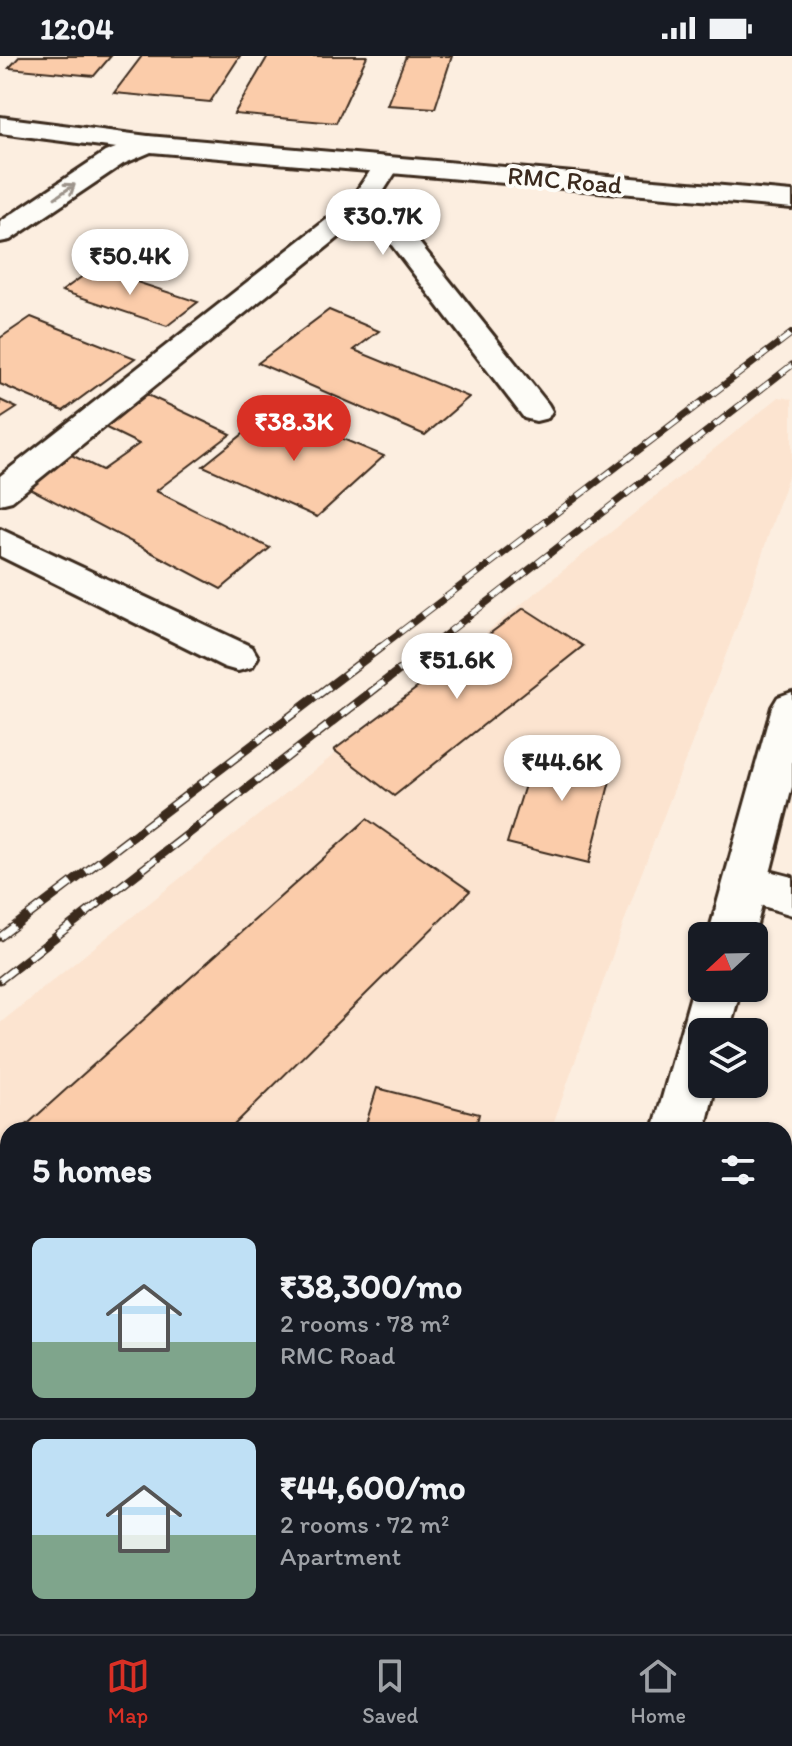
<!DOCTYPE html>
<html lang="en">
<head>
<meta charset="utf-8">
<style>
  :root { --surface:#171b24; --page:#242831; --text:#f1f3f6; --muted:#9ea1a6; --line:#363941; --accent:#d93025 }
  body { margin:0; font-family:Itim,sans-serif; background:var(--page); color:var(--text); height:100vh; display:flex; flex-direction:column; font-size:30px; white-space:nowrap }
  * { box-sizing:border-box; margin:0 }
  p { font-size:26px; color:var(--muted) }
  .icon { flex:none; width:44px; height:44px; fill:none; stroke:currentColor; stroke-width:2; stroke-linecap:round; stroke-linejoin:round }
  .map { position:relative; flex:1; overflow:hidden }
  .side { position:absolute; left:0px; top:1066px; width:792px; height:512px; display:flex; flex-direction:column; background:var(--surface); border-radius:24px 24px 0 0; box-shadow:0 2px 6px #0004 }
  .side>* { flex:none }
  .needle { width:52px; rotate:248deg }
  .tools { position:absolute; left:688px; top:866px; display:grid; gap:16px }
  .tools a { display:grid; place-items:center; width:80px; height:80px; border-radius:12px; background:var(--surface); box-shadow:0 2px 6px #0004; font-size:40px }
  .price { position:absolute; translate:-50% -68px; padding:0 18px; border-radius:28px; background:#fff; color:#222; font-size:26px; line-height:52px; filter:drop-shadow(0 2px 4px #0008) }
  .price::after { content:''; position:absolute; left:50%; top:48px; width:24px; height:18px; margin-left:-12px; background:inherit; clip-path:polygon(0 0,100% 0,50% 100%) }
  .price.on { background:var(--accent); color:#fff }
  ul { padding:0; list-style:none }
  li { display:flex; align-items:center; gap:24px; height:200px; padding:0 32px }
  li+li { border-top:2px solid var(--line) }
  li span { display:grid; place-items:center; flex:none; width:224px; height:160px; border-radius:12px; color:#555 }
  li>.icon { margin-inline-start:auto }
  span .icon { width:96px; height:96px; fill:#fffc; stroke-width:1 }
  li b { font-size:34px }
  h2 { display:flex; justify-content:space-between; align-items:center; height:96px; padding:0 32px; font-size:34px }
  .status { display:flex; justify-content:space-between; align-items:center; height:56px; padding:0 40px; background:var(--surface); direction:ltr }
  .status svg { height:22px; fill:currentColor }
  .menu { display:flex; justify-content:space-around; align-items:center; height:112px; border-top:2px solid var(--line); background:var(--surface); font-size:22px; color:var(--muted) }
  .menu a { display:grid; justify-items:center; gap:4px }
  .menu .on { color:var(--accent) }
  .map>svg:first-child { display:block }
  .built { fill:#fce4d0 }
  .building { fill:#fbccaa; stroke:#3b2a1e; stroke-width:2 }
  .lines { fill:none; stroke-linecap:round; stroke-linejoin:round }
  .street-casing { stroke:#3b2a1e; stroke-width:6 }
  .secondary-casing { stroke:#3b2a1e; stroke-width:6 }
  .primary-casing { stroke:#3b2a1e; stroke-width:6 }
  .street { fill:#fdfcf7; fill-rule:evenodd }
  .secondary { fill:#fdfcf7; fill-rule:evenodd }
  .primary { fill:#fdfcf7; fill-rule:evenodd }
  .rail-far1-casing { stroke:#3b2a1e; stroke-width:7 }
  .rail-casing { stroke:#3b2a1e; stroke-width:9 }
  .rail-far1 { stroke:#fdfcf7; stroke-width:5; stroke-dasharray:14; stroke-linecap:butt }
  .rail { stroke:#fdfcf7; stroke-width:6; stroke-dasharray:18; stroke-linecap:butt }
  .oneway { stroke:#9c938a }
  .labels { text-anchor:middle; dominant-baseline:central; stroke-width:8; stroke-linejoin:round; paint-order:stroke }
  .far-street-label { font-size:26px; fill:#3b2a1e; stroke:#fdfcf7 }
</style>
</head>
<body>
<div class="status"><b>12:04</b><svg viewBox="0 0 49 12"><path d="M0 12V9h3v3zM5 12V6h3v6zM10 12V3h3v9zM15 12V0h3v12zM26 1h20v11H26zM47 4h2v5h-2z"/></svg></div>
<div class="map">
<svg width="792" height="1578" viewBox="0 0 792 1578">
  <rect width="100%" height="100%" fill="#fceee0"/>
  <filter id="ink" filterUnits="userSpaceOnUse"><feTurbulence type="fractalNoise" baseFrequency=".0125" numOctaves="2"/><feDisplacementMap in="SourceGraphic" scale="16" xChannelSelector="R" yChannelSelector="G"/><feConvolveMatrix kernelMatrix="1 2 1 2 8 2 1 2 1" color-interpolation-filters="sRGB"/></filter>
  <g filter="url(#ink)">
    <path class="built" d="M 779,341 L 792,343 L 792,408 L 747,544 L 639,824 L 551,1074 L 8,1074 L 8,1570 L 375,1570 L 372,1578 L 0,1578 L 0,967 Z"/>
    <g class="building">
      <path d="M 20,0 L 111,0 L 94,20 L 9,12 Z"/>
      <path d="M 142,0 L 240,0 L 210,46 L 114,37 Z"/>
      <path d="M 268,0 L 367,0 L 336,67 L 234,58 Z"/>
      <path d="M 406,0 L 452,0 L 435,52 L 387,49 Z"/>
      <path d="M 94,212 L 198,246 L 167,270 L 62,235 Z"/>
      <path d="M 329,254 L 379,275 L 354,294 L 469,341 L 425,379 L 258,307 Z"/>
      <path d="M 31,261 L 135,302 L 63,355 L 0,328 L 0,282 Z"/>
      <path d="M 137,334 L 231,378 L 156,435 L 270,492 L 221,533 L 10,422 L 55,391 L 102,414 L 139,388 L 92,365 Z"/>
      <path d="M 0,344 L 17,352 L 0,363 Z"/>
      <path d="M 273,354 L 384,400 L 317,461 L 203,410 Z"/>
      <path d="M 524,552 L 583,590 L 394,740 L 334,694 Z"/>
      <path d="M 538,687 L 615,705 L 589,807 L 507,787 Z"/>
      <path d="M 367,763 L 470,835 L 229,1074 L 21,1074 Z"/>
      <path d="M 377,1032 L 479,1058 L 475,1074 L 364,1074 Z"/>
      <path d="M 8,1086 L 8,1293 L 0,1301 L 0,1093 Z"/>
      <path d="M 100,1570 L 200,1570 L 194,1578 L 108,1578 Z"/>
    </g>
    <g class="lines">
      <g class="street-casing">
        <g id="street">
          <path d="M 0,61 L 148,80 L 157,83 L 161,88 L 157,93 L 148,96 L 0,77 Z"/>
          <path d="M 386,103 L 395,105 L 399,111 L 376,147 L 390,150 L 548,348 L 552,355 L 548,362 L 536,365 L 524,362 L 371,162 L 364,161 L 12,445 L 0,448 L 0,420 L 349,146 L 377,105 Z"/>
          <path d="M 0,473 L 252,591 L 258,601 L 252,611 L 238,615 L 224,611 L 0,500 Z"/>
          <path d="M 746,809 L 792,821 L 792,859 L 730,840 L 724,827 L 730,814 Z"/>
        </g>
      </g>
      <g class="secondary-casing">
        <path id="secondary" d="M 148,80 L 792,136 L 792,152 L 151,96 L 123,108 L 10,184 L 0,186 L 0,166 L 105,96 Z"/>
      </g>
      <g class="primary-casing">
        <g id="primary">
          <path d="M 792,636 L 792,731 L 754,880 L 708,880 L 772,651 L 778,641 Z"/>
          <path d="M 700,917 L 702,932 L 741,932 L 729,976 L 702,976 L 702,1028 L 716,1028 L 705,1074 L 653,1074 L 693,932 Z"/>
          <path d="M 513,1570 L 577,1570 L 575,1578 L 511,1578 Z"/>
        </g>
      </g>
      <use href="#street" class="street"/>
      <use href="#secondary" class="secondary"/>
      <use href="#primary" class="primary"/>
      <g class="rail-far1-casing">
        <g id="rail-far1">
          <path d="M 378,593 L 792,277"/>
          <path d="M 427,593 L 792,309"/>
        </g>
      </g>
      <g class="rail-casing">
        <g id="rail">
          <path d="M 0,881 L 381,591"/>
          <path d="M 0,924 L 429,591"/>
        </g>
      </g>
      <use href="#rail-far1" class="rail-far1"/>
      <use href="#rail" class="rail"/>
    </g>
    <defs><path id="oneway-shaft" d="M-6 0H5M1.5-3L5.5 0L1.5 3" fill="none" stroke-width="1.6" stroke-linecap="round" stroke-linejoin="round" transform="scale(2)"/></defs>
    <use class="oneway" href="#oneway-shaft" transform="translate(65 135) rotate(-34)"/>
  </g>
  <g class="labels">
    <g class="far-street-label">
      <text transform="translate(565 124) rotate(5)">RMC Road</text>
    </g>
  </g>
</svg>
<div class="tools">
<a><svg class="needle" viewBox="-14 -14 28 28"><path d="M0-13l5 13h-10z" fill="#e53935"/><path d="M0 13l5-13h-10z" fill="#9ea1a6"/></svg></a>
<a><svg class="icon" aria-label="layers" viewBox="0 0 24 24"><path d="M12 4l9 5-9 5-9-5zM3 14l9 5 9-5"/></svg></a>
</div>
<b class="price" style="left:383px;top:201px">₹30.7K</b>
<b class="price" style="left:130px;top:241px">₹50.4K</b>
<b class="price on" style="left:294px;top:407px">₹38.3K</b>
<b class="price" style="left:457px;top:645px">₹51.6K</b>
<b class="price" style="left:562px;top:747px">₹44.6K</b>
<section class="side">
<h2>5 homes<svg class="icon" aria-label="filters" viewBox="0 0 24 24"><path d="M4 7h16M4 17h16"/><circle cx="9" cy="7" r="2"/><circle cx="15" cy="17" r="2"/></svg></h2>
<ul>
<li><span style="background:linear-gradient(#bfe0f5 65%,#7fa58c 0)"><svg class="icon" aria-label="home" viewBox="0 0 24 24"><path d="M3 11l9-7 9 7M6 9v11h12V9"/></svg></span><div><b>₹38,300/mo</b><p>2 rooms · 78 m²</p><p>RMC Road</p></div></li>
<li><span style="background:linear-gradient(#bfe0f5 60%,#7fa58c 0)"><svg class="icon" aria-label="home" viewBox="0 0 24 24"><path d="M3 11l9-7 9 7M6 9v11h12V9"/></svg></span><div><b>₹44,600/mo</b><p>2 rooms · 72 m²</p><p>Apartment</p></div></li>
</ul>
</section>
</div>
<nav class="menu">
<a class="on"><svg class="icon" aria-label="map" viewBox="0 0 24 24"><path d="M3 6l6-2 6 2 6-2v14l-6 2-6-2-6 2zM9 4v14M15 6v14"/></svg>Map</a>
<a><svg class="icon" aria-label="saved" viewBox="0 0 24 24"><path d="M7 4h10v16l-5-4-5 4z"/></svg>Saved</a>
<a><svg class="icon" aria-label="home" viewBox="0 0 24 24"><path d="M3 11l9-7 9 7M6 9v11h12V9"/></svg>Home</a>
</nav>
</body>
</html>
